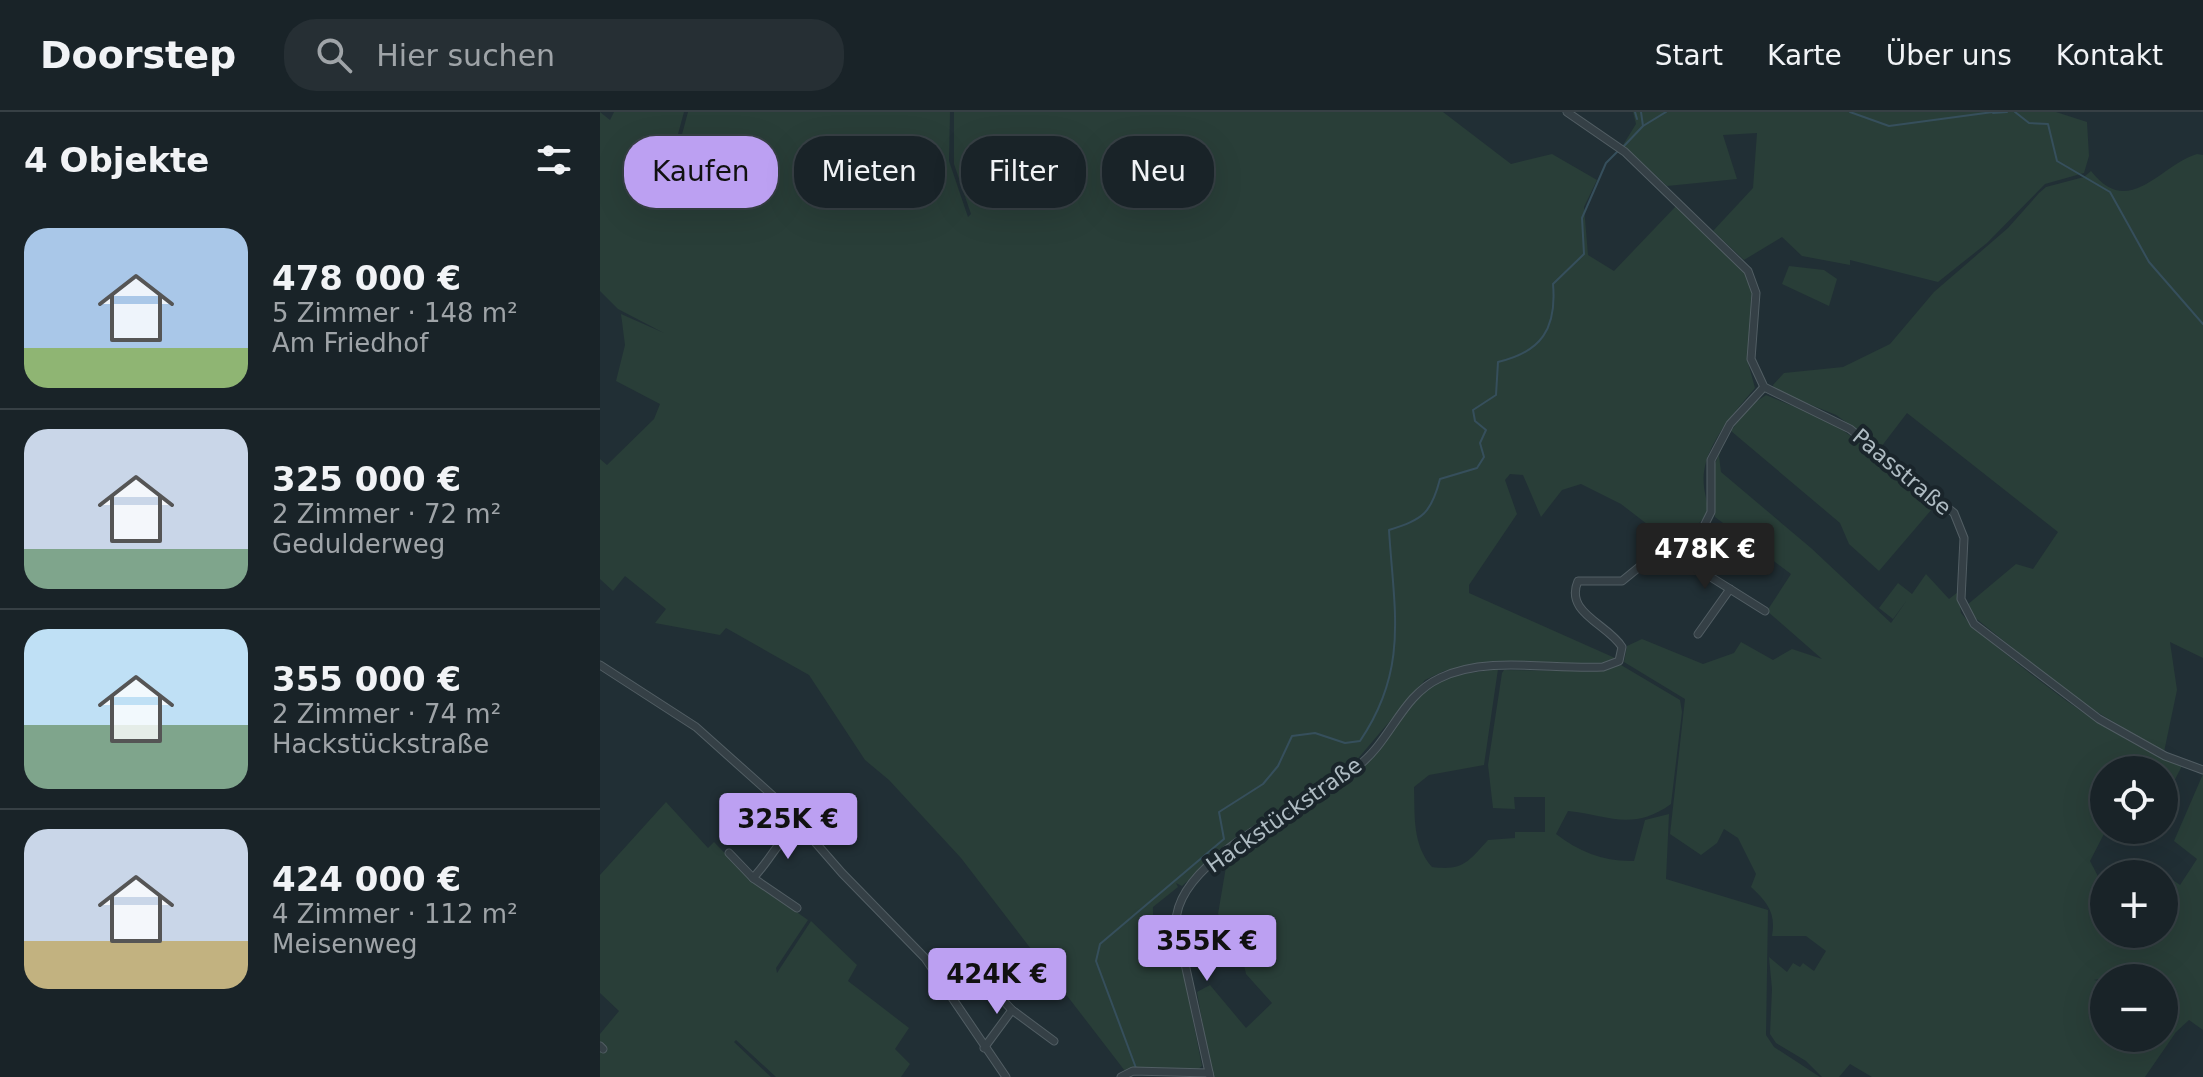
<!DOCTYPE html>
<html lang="de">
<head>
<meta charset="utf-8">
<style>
  :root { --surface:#192328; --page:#262f34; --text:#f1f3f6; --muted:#9fa4a8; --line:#374045; --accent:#bca0f2 }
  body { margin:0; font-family:"DejaVu Sans",sans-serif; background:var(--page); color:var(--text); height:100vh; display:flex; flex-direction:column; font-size:30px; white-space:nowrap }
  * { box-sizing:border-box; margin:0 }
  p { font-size:26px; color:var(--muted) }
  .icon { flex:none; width:44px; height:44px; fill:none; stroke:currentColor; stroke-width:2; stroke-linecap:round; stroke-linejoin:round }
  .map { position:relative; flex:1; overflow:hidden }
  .sheet { display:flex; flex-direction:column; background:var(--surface); width:600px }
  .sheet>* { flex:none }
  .hud { position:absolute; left:24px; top:24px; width:760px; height:72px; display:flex; gap:16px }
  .tools { position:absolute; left:1490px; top:644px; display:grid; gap:16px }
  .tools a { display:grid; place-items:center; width:88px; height:88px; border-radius:50%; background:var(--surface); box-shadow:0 8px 32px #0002,0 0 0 2px var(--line); font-size:40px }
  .price { position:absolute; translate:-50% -68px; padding:0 18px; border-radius:8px; background:var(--accent); color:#111; font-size:26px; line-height:52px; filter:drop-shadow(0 2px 4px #0008) }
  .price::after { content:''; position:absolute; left:50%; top:48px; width:24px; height:18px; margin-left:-12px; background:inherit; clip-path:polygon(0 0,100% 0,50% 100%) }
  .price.on { background:#222; color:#fff }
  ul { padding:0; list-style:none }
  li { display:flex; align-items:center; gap:24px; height:200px; padding:0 24px }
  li+li { border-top:2px solid var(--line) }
  li span { display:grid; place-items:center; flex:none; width:224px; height:160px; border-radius:24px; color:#555 }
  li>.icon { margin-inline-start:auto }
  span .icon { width:96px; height:96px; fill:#fffc; stroke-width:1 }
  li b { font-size:34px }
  h2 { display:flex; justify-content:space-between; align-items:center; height:96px; padding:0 24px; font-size:34px }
  .chip { padding:0 28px; border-radius:32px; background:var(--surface); box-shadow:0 8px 32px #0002,0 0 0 2px var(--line); font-size:28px; line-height:72px }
  .chip.on { background:var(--accent); color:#111 }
  header { display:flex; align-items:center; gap:48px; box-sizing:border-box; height:112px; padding:0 40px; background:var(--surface); border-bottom:2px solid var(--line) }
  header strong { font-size:38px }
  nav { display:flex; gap:44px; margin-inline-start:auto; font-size:28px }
  .search { width:560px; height:72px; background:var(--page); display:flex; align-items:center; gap:20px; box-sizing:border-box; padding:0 28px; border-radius:32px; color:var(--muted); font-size:30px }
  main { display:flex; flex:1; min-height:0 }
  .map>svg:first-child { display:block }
  .green { fill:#293e38; fill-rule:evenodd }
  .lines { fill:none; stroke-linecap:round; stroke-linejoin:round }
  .stream { stroke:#364f5c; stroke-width:2 }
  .minor-casing { stroke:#525e64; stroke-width:9 }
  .minor { stroke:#354046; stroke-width:7 }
  .labels { text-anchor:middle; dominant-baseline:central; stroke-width:8; stroke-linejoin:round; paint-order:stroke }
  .street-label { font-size:22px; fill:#afbcc3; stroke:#1a252b }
</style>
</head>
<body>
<header>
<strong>Doorstep</strong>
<div class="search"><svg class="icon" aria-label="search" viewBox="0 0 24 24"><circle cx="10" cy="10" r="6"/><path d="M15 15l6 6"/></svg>Hier suchen</div>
<nav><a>Start</a><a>Karte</a><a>Über uns</a><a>Kontakt</a></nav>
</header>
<main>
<section class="sheet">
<h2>4 Objekte<svg class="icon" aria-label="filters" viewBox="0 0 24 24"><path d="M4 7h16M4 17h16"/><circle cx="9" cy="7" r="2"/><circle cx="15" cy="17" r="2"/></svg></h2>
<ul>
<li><span style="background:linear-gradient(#a9c7e8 75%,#8fb573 0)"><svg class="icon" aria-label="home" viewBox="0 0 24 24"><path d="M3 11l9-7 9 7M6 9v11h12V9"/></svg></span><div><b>478 000 €</b><p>5 Zimmer · 148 m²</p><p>Am Friedhof</p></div></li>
<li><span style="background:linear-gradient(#c9d6e8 75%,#7fa58c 0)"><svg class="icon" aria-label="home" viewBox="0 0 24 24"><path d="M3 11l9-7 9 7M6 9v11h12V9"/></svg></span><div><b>325 000 €</b><p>2 Zimmer · 72 m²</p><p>Gedulderweg</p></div></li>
<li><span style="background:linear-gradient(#bfe0f5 60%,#7fa58c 0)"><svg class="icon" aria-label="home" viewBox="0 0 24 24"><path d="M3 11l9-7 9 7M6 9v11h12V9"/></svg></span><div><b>355 000 €</b><p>2 Zimmer · 74 m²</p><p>Hackstückstraße</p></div></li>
<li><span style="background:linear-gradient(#c9d6e8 70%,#c2b280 0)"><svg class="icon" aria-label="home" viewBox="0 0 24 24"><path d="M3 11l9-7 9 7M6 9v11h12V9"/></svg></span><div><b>424 000 €</b><p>4 Zimmer · 112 m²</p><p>Meisenweg</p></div></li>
</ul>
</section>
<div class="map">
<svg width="1603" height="965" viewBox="0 0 1603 965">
  <rect width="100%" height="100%" fill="#212f35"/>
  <g class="green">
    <path d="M 0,0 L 10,8 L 14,0 L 84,0 L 74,37 L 83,41 L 80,30 L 88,0 L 350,0 L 349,49 L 368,105 L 371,102 L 354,52 L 354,0 L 843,0 L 911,52 L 952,42 L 997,68 L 984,95 L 988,143 L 1014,159 L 1077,93 L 1145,161 L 1153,181 L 1147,247 L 1155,276 C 1138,296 1118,318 1108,344 C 1090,394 1137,396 1069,429 L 1021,392 L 981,372 L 962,378 L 941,405 L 923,363 L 910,362 L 905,368 L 917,402 L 869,473 L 869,481 L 1015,546 L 1000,552 L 893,551 L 844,559 L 825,568 L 749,657 L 637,724 L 582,774 L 576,771 L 578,775 L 553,795 C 552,815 561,825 578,833 L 602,954 L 597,958 L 525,959 L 361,746 L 289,668 L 265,648 L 209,563 L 126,516 L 120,523 L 55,511 L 66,497 L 25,464 L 13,479 L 0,467 L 0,347 L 7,353 L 54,307 L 60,292 L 16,269 L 25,233 L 21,202 L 64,221 L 18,197 L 0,179 Z"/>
    <path d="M 1033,0 L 1456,0 L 1487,10 L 1489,44 L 1484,61 L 1445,72 L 1387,131 L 1338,170 L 1250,148 L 1250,153 L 1202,144 L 1182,125 L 1144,148 L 1113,119 L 1153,76 L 1157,21 L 1123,23 L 1137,67 L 1067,74 L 1023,33 L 1036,12 Z"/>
    <path d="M 1597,42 L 1603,43 L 1603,546 L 1570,530 L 1577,578 L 1564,640 L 1477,588 L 1368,500 L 1367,493 L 1416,452 L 1433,457 L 1458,420 L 1307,301 L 1281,335 L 1236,303 L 1174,278 L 1173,273 L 1184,261 L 1243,255 L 1290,232 L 1334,180 L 1408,116 L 1439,81 L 1446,75 L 1484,65 L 1491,59 C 1529,108 1560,53 1597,42 Z"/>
    <path d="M 1189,154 L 1224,158 L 1237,167 L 1229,194 L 1182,172 Z"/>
    <path d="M 1166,283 L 1232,310 L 1338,390 L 1279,459 L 1249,432 L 1240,411 L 1131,319 L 1148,295 Z"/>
    <path d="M 1126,324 L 1119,344 L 1121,360 L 1211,436 L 1291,511 L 1307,488 L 1293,507 L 1279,496 L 1298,471 L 1312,482 L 1326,462 L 1349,487 L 1358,480 L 1361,501 L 1372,514 C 1436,567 1504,624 1582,654 L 1572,673 L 1564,669 L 1564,658 L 1504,658 L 1506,718 L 1490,749 L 1504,776 L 1504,822 L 1564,822 L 1564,762 L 1580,773 L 1597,747 L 1574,729 L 1603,662 L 1603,918 L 1589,908 L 1576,920 L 1545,965 L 1272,965 L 1250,952 L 1239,965 L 1222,965 L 1206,949 L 1176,931 L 1170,922 L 1172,877 L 1169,845 L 1187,860 L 1193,851 L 1200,855 L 1203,851 L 1214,859 L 1226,839 L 1206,824 L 1172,824 C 1176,801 1168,791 1151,775 L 1156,762 L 1138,726 L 1124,717 L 1117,731 L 1101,743 L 1070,722 L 1085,587 L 1024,550 L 1027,534 L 1042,527 L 1103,552 L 1134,541 L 1141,530 L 1173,548 L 1192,537 L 1222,547 L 1167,499 L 1191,462 L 1115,405 L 1113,357 ZM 1504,866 L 1564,866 L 1564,926 L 1504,926 L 1504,870 L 1494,868 Z"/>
    <path d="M 1021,553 L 1080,588 L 1082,600 L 1071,692 C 1032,720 1008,703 968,699 L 956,722 C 979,740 1005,750 1034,749 L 1045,708 L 1069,702 L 1066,767 L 1168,798 L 1166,923 L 1174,935 L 1220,965 L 612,965 L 597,880 L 610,873 L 646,916 L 672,891 L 646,862 L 638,826 L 618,802 L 628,743 L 755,661 L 774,642 L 820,582 L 849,564 L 898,557 L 884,653 L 829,663 L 814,675 C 815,704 812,732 832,755 C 863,759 868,750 888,728 L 915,726 L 915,720 L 945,720 L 945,685 L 914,685 L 915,697 L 893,696 L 888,653 L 902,561 L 904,558 L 988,559 Z"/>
    <path d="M 66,690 L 108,736 L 114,730 L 151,768 L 208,808 L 176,856 L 177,861 L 211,809 L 257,853 L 248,869 L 309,916 L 295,937 L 310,952 L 301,965 L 176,965 L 136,928 L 134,930 L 171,965 L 0,965 L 0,922 L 19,899 L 0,881 L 0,763 Z"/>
  </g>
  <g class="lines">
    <g class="stream">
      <path d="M 1035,0 L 1037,7"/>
      <path d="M 1041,0 L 1043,14"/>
      <path d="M 1250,0 L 1289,14 L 1393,0"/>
      <path d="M 1415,0 L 1429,11 L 1448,12 L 1457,49 L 1510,80 L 1549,150 L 1603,212"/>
      <path d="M 1393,1 L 1407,0"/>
      <path d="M 1024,34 L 1043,14 L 1066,0"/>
      <path d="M 536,956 L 496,849 L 500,832 L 624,727 L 619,700 L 663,672 L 678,654 L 692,624 L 715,621 L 745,631 L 760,629 C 809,557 794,499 789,418 C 823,407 831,402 840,367 L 877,356 L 884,345 L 880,331 L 886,318 L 875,309 L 873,298 L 896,283 L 898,250 C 941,240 957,217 953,172 L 984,142 L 982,106 L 1006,51 L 1019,38"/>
    </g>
    <g class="minor-casing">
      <g id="minor">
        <path d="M 967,0 L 1025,40 L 1148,159 L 1156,181 L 1151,247 L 1164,275 L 1250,317 L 1354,401 L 1364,426 L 1361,487 L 1374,512 L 1499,607 L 1565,644 L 1603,658"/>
        <path d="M 1074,432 L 1090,452 L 1165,499"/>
        <path d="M 1098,522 L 1130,477"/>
        <path d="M 0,553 L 96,615 L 181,691 L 242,761 L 325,846 L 406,965"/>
        <path d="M 129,741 L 153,766 L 197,796"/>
        <path d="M 153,766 C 172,746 178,728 199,710"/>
        <path d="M 365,848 L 412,898 L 454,929"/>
        <path d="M 0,934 L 3,937"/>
        <path d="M 384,936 L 412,898"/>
        <path d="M 521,965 L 533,959 L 609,961"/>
        <path d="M 610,965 L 576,811 C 576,745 710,692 758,654 C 791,629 801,584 840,566 C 887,543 952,558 1003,555 L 1019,549 L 1022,535 C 1008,512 964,501 978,469 L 1022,469 L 1049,447 L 1104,414 L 1111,400 L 1111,348 L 1130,312 L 1164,275"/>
      </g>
    </g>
    <use href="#minor" class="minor"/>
  </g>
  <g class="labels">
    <g class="street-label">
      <text transform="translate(1302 360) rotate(40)">Paasstraße</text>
      <text transform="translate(684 703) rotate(-35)">Hackstückstraße</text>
    </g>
  </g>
</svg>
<div class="tools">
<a><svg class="icon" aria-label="locate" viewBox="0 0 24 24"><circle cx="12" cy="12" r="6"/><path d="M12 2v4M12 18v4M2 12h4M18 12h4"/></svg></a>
<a>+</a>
<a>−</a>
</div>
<b class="price on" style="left:1105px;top:479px">478K €</b>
<b class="price" style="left:188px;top:749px">325K €</b>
<b class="price" style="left:607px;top:871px">355K €</b>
<b class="price" style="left:397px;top:904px">424K €</b>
<div class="hud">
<a class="chip on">Kaufen</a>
<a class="chip">Mieten</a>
<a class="chip">Filter</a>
<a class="chip">Neu</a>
</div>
</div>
</main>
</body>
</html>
